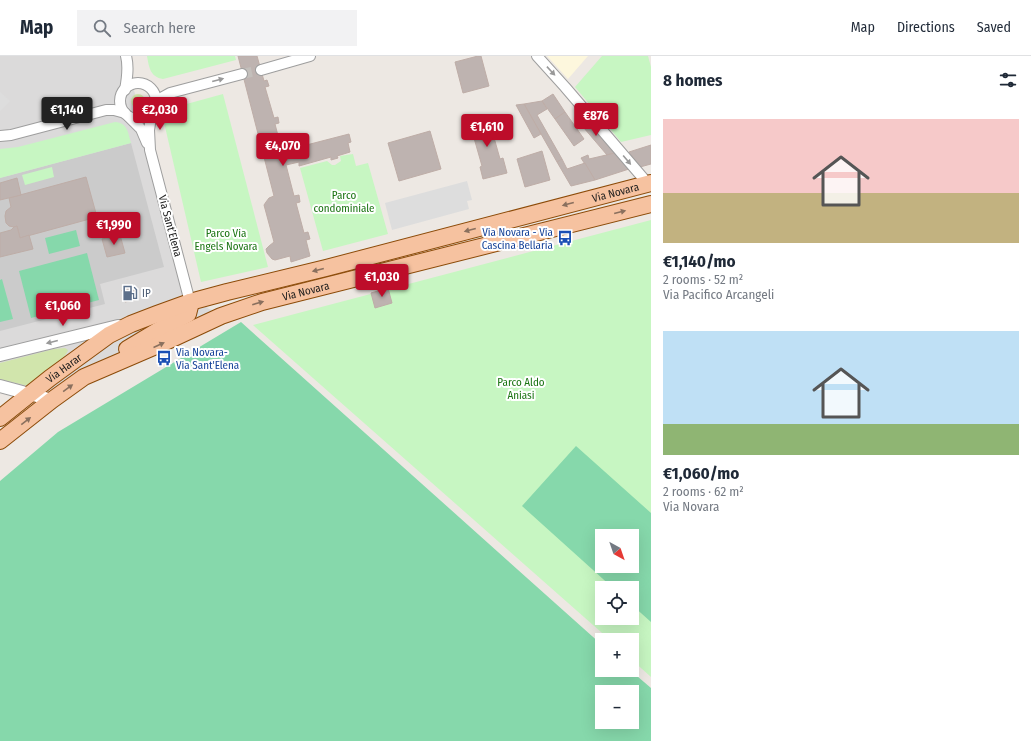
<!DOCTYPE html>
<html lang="en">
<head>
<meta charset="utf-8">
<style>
  :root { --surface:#fff; --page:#f2f2f3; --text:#1f2937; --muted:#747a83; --line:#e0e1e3; --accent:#bd0d2a }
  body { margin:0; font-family:"Fira Sans Condensed",sans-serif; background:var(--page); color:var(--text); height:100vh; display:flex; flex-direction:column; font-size:15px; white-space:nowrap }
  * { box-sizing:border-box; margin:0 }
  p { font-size:13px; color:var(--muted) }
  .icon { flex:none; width:22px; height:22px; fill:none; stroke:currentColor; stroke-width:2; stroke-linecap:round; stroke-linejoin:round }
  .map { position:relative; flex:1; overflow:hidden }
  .drawer { display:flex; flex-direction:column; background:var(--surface); width:380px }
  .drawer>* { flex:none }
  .needle { width:26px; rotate:140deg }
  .tools { position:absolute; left:595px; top:473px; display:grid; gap:8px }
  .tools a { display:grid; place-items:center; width:44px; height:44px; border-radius:0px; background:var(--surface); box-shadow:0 4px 16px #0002; font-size:20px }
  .price { position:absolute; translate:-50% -34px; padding:0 9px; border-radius:4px; background:var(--accent); color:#fff; font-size:13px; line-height:26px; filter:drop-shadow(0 1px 2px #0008) }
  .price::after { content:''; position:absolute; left:50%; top:24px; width:12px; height:9px; margin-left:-6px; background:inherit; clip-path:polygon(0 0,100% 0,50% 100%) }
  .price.current { background:#222; color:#fff }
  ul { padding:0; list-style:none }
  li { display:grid; align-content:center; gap:8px; height:212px; padding:0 12px }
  li span { display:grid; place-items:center; height:124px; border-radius:0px; color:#555 }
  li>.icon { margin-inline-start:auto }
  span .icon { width:72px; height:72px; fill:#fffc; stroke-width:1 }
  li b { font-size:17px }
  h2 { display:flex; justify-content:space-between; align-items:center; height:48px; padding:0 12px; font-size:17px }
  header { display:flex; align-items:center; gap:24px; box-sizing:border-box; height:56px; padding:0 20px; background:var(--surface); border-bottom:1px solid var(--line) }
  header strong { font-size:19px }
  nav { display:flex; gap:22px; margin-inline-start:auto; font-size:14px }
  .search { width:280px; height:36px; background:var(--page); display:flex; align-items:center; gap:10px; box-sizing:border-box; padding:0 14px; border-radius:0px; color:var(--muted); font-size:15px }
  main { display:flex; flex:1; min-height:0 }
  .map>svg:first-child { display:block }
  .residential { fill:#dbdada }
  .education { fill:#fdf7dd }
  .religious { fill:#cbcbcb }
  .grass { fill:#d1e5ac }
  .park { fill:#c7f6c2; fill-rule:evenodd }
  .pitch { fill:#86d8ab; fill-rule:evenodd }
  .parking { fill:#ddd }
  .building { fill:#beb3b0; stroke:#beada7 }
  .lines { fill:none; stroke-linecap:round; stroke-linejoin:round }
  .minor-tunnel { stroke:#c3bfbb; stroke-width:10; stroke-dasharray:10 5; stroke-linecap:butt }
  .minor-casing { stroke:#9e9e9e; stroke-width:12 }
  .tertiary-casing { stroke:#9e9e9e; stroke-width:14 }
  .primary-casing { stroke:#8c4b09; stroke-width:18 }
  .minor { stroke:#fff; stroke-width:10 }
  .tertiary { stroke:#fff; stroke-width:12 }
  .primary { stroke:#f6c2a0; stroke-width:16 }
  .oneway { fill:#999 }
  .oneway2 { fill:#8a705e }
  .labels { text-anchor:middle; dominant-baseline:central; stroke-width:4; stroke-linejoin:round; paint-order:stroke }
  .street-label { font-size:11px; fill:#1d1d1d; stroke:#fff }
  .park-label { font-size:11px; fill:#1a7412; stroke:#fff }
  .transit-label { font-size:11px; fill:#164399; stroke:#fff; text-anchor:end }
  .service-label { font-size:11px; fill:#4e5e75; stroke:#fff; text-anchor:start }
</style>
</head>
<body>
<header>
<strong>Map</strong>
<div class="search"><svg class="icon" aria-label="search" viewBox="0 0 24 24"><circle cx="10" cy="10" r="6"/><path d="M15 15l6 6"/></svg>Search here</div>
<nav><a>Map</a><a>Directions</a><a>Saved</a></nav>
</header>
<main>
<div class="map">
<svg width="651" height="685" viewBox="0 0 651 685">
  <rect width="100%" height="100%" fill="#ede8e3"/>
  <path class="residential" d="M 0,0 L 125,0 L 150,95 L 194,241 L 209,253 L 220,256 L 52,343 L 0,329 Z"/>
  <path class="education" d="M 547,0 L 588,0 L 568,23 Z"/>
  <path class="religious" d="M 131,87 L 164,211 L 100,228 L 105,248 L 0,275 L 0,122 Z"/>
  <g class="grass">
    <circle cx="138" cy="45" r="7"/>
    <path d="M 65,292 L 68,294 C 67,302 36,324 28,330 L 0,323 L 0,307 L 54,293 Z"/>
  </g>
  <g class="park">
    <path d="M 147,0 L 235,0 L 236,4 L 163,23 C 150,21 149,11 147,0 Z"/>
    <path d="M 602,0 L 648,0 L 651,11 L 651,79 L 621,86 L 575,31 Z"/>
    <path d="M 223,38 L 268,211 L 201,226 L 163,62 L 172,52 Z"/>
    <path d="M 115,66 C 128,67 128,77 131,87 L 0,122 L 0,93 L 18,91 Z"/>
    <path d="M 353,98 L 356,110 L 368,107 L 388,178 L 323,195 L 300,112 L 327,105 L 332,109 L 335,109 L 341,105 L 340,100 Z"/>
    <path d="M 52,111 L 54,121 L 25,129 L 22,119 Z"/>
    <path d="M 651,164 L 651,621 L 632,604 L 632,584 L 610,584 L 253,269 ZM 602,480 L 632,480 L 632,510 L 602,510 ZM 602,532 L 632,532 L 632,562 L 602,562 Z"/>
  </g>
  <g class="pitch">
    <path d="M 76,174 L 80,190 L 49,198 L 45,182 Z"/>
    <path d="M 87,197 L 99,244 L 31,262 L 19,215 Z"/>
    <path d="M 2,223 L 13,263 L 0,266 L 0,224 Z"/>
    <path d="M 241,266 L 602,589 L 602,614 L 630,614 L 651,632 L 651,685 L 0,685 L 0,425 L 58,376 ZM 602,636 L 632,636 L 632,666 L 602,666 Z"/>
    <path d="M 576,390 L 651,457 L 651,566 L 632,549 L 632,532 L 613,532 L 522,450 ZM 602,480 L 632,480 L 632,510 L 602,510 Z"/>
  </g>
  <g class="parking">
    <path d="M 0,36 L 10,45 L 0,55 Z"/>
    <path d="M 467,125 L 472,144 L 467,145 L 469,153 L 392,174 L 385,147 Z"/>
  </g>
  <g class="building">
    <path d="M 238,0 L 257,0 L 264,25 L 267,24 L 269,30 L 265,31 L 274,62 L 278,61 L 279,67 L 275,68 L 284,103 L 293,100 L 291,93 L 349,78 L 351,86 L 348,87 L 350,96 L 337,100 L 338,102 L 331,104 L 331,101 L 299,110 L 299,106 L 286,109 L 294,140 L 299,139 L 300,146 L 296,147 L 304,177 L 308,176 L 310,183 L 306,184 L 310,200 L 291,206 L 290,200 L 275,204 L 272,203 L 267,197 L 266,193 L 269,190 L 274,186 L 264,149 L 266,146 L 269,142 L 274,140 Z"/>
    <path d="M 478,0 L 481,0 L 489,30 L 463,37 L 455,6 Z"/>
    <path d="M 553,38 L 565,56 L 555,63 L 542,45 Z"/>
    <path d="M 542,45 L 547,53 L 537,59 L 562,103 L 557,106 L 524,48 Z"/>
    <path d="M 524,48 L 541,78 L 534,82 L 516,49 Z"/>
    <path d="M 565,56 L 584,83 L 574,90 L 555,63 Z"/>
    <path d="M 492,61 L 496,77 L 493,78 L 500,103 L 503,102 L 507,117 L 483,123 L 480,111 L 482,110 L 474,82 L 471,83 L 467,68 Z"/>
    <path d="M 584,61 L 615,97 L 607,99 L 578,65 Z"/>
    <path d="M 430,75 L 441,113 L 399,125 L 388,87 Z"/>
    <path d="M 651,89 L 651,108 L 640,111 L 629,96 Z"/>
    <path d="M 542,95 L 550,124 L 525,131 L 517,103 Z"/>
    <path d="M 615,97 L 629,113 L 595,124 L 581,102 L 588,99 L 589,103 Z"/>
    <path d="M 562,103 L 567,113 L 585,107 L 595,124 L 571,130 L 557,106 Z"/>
    <path d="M 86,121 L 97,161 L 20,182 L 17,170 L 14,171 L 9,170 L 6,167 L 5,160 L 6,155 L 11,151 L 9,142 Z"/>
    <path d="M 17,122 L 21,139 L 0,144 L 0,127 Z"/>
    <path d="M 17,170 L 20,182 L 29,179 L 33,193 L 0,201 L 0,177 L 11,174 L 14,171 Z"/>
    <path d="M 120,179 L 125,197 L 107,201 L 102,183 Z"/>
    <path d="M 134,231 L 137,243 L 125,246 L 122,234 Z"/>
    <path d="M 388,232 L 392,247 L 375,252 L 371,237 Z"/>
  </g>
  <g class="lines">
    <path class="minor-tunnel" d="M 242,18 L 261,14"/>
    <g class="minor-casing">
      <g id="minor">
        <path d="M 537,0 L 565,31 L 643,122 L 646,128"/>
        <path d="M 261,14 L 310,0"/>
        <circle cx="138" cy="45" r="18"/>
        <path d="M 125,34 C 127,23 129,11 126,0"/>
        <path d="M 155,47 L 161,42 L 170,37 L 242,18"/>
        <path d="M 152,55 L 149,74 L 150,94 L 190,246"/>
        <path d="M 129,61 L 141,73 L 147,87"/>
        <path d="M 0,80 L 11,79 L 106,54 L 114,54 L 125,57"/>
      </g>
    </g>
    <g class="tertiary-casing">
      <g id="tertiary">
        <path d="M 0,299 L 118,270"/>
        <path d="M 0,330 L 52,344"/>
      </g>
    </g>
    <g class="primary-casing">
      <g id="primary">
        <path d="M 127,293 L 157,275 L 188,258 L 190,250 L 190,246"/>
        <path id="s1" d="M 0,362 L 50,322 L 109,279 L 131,268 L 157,258 L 190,246 L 227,236 L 326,212 L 651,127"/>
        <path id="s2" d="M 0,385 L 52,344 L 84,321 L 163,287 L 221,260 L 262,246 L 651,148"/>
      </g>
    </g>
    <use href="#minor" class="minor"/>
    <use href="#tertiary" class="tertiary"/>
    <use href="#primary" class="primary"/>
  </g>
  <defs><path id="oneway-solid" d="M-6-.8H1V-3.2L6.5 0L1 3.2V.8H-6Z"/></defs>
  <g class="oneway">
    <use href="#oneway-solid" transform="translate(551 15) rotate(47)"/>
    <use href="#oneway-solid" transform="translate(218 24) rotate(-15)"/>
    <use href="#oneway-solid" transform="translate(627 104) rotate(50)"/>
    <use href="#oneway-solid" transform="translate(52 286) rotate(166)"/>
  </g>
  <g class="oneway2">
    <use href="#oneway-solid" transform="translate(568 148) rotate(165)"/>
    <use href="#oneway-solid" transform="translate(620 156) rotate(-14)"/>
    <use href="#oneway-solid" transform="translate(470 174) rotate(165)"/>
    <use href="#oneway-solid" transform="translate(318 214) rotate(166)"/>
    <use href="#oneway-solid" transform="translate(258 247) rotate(-16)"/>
    <use href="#oneway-solid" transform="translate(159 289) rotate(-24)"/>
    <use href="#oneway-solid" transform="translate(68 332) rotate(-36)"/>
    <use href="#oneway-solid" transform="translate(26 365) rotate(-38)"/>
  </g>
  <defs>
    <g id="bus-bare" transform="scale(1.2)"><path d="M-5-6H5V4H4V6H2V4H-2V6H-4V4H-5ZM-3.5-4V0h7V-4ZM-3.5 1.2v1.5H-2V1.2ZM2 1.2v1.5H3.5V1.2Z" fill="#1a4fb4" stroke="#fff" stroke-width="2.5" paint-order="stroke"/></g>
    <g id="fuel-bare" transform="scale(1.2)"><path d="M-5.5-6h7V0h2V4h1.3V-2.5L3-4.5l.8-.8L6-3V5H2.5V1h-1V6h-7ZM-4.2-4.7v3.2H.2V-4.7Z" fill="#5c6f8a" stroke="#fff" stroke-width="2.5" paint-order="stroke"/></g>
  </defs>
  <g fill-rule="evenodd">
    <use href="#bus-bare" x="565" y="182"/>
    <use href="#fuel-bare" x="130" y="237"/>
    <use href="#bus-bare" x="164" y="302"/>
  </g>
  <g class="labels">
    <g class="street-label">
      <text stroke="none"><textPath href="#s1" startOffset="664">Via Novara</textPath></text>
      <text transform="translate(170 170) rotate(75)">Via Sant’Elena</text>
      <text stroke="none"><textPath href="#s2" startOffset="344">Via Novara</textPath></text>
      <text stroke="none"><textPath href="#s1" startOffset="81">Via Harar</textPath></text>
    </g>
    <g class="park-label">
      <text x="344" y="139">Parco<tspan x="344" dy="13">condominiale</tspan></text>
      <text x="226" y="177">Parco Via<tspan x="226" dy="13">Engels Novara</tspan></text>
      <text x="521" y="326">Parco Aldo<tspan x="521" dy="13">Aniasi</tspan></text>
    </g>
    <g class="transit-label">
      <text x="553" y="176">Via Novara - Via<tspan x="553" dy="13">Cascina Bellaria</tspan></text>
      <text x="176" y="296" text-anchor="start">Via Novara-<tspan x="176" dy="13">Via Sant'Elena</tspan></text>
    </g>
    <g class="service-label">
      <text x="142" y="237">IP</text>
    </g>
  </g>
</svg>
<div class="tools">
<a><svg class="needle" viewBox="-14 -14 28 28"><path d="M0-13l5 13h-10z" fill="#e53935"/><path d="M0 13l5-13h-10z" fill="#747a83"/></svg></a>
<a><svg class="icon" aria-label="locate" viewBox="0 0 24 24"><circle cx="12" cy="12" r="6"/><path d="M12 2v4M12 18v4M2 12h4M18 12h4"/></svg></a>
<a>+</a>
<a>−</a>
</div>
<b class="price current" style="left:67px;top:75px">€1,140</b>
<b class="price" style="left:160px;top:75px">€2,030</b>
<b class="price" style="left:596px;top:81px">€876</b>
<b class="price" style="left:487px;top:92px">€1,610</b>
<b class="price" style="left:283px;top:111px">€4,070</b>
<b class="price" style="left:114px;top:190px">€1,990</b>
<b class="price" style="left:382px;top:242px">€1,030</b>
<b class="price" style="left:63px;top:271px">€1,060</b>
</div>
<section class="drawer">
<h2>8 homes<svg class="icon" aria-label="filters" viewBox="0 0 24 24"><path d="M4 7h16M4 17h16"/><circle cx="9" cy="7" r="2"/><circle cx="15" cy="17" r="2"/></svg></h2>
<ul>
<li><span style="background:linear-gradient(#f6c9c9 60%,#c2b280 0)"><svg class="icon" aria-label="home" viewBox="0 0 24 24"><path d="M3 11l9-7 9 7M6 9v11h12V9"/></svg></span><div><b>€1,140/mo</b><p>2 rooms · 52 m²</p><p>Via Pacifico Arcangeli</p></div></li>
<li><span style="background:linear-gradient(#bfe0f5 75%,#8fb573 0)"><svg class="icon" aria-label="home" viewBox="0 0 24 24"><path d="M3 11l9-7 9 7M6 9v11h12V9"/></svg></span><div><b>€1,060/mo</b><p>2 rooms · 62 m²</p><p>Via Novara</p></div></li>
</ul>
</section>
</main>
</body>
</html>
